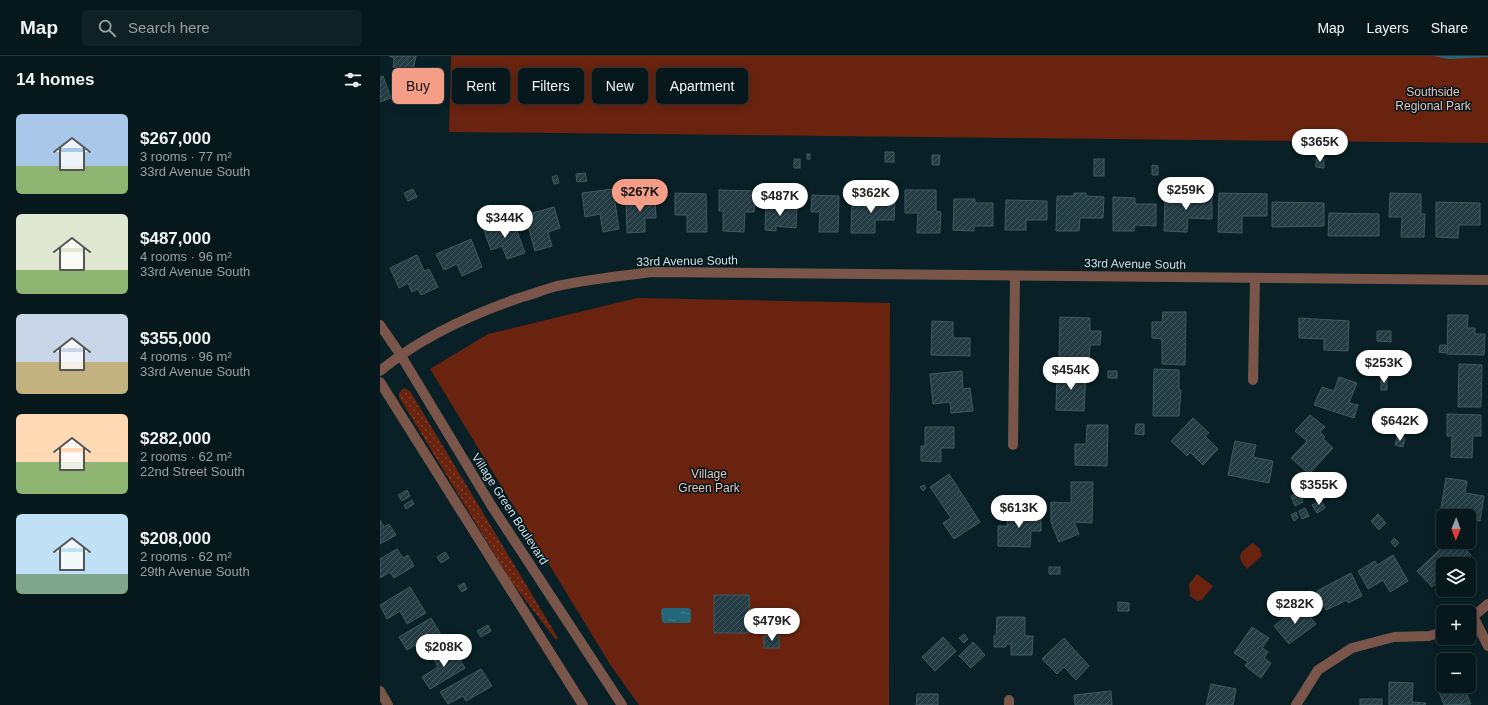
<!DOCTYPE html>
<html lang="en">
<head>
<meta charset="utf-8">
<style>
  :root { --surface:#06181c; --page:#0f2125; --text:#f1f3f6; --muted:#98a0a3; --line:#27373b; --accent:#f49e87 }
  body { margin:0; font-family:Helvetica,sans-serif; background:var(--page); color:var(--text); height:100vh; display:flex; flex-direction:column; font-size:15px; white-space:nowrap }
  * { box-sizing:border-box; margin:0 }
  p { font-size:13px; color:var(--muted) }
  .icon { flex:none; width:22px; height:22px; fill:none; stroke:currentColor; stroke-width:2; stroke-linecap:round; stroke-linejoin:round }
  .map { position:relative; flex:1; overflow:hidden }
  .side { display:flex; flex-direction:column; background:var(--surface); width:380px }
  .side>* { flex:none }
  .banner { position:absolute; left:12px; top:12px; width:380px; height:36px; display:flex; gap:8px }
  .needle { width:26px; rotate:181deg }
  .fabs { position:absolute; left:1056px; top:453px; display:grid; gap:8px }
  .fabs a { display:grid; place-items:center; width:40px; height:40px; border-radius:6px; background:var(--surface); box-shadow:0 2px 10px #0003,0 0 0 1px var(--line); font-size:20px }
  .price { position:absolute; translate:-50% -34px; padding:0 9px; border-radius:14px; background:#fff; color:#222; font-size:13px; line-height:26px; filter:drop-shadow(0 1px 2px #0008) }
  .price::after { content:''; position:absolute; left:50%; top:24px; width:12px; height:9px; margin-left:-6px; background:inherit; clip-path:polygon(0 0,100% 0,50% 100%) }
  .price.selected { background:var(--accent); color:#111 }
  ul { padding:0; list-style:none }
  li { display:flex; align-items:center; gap:12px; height:100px; padding:0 16px }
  li span { display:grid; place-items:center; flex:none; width:112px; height:80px; border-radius:6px; color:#555 }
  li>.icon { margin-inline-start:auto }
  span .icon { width:48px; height:48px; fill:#fffc; stroke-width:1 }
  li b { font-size:17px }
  h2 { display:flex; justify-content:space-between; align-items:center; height:48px; padding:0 16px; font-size:17px }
  .pill { padding:0 14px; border-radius:6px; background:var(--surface); box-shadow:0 2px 10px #0003,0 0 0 1px var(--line); font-size:14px; line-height:36px }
  .pill.selected { background:var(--accent); color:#111 }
  header { display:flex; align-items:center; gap:24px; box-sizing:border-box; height:56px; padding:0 20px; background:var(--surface); border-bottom:1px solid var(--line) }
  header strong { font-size:19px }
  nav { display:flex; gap:22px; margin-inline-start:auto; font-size:14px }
  .search { width:280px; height:36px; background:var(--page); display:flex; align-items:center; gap:10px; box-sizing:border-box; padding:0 14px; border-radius:6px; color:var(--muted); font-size:15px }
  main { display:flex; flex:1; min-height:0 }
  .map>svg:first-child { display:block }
  .grass { fill:url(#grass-dots) }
  .park { fill:#6a230f }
  .water { fill:url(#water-ripples) }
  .building { fill:url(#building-hatch); stroke:#415961 }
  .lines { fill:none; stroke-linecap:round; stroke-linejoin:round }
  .minor { stroke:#7a554a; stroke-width:10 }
  .tertiary { stroke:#7a554a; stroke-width:10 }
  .labels { text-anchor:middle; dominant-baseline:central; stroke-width:3; stroke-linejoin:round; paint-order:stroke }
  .park-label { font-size:12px; fill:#f0c0b2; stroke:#01171d }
  .street-label { font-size:12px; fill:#d2e0e4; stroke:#01171d }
</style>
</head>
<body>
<header>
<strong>Map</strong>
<div class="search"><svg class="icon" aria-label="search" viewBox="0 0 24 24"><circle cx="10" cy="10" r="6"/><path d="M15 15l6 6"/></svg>Search here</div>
<nav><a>Map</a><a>Layers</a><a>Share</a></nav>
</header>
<main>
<section class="side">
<h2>14 homes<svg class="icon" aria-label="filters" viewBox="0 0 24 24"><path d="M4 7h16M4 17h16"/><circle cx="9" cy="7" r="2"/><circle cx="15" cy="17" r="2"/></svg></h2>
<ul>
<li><span style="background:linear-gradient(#a9c7e8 65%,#8fb573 0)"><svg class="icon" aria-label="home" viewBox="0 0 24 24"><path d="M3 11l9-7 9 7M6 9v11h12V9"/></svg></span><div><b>$267,000</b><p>3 rooms · 77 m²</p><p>33rd Avenue South</p></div></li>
<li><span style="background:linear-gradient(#dfe7d0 70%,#8fb573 0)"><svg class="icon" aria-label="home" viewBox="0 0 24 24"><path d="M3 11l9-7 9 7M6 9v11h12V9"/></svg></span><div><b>$487,000</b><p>4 rooms · 96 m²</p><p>33rd Avenue South</p></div></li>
<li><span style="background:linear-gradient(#c9d6e8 60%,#c2b280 0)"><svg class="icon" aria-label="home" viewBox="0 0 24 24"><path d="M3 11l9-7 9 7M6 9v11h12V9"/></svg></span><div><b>$355,000</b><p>4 rooms · 96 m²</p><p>33rd Avenue South</p></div></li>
<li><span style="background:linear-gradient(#ffd9b3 60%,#8fb573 0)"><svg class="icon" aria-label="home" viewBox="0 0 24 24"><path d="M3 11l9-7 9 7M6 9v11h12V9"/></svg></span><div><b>$282,000</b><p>2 rooms · 62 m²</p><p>22nd Street South</p></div></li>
<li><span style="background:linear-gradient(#bfe0f5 75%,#7fa58c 0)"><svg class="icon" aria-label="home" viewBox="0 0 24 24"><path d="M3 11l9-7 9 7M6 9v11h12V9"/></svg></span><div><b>$208,000</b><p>2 rooms · 62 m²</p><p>29th Avenue South</p></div></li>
</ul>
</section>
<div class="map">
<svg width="1108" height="649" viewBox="0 0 1108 649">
  <defs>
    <pattern id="grass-dots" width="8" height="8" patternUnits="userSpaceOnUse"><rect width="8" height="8" fill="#6a230f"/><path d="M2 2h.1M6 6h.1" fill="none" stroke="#7e4332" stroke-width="1.8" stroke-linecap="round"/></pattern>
    <pattern id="water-ripples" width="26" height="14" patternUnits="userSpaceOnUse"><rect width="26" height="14" fill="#246778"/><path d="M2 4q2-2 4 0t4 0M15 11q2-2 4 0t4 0" fill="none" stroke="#437c8b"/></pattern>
    <pattern id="building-hatch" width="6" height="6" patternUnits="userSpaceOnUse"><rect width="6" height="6" fill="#243c43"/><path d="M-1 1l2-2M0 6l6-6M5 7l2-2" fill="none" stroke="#43585e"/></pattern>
  </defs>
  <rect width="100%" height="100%" fill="#082026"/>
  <path class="grass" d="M 24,332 L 30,335 L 178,582 L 176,584 L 132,527 L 19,341 L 19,337 Z"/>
  <g class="park">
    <path d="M 71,0 L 1108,0 L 1108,87 L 69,76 Z"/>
    <path d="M 257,242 L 510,247 L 509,649 L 259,649 L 231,610 L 50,313 L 108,278 Z"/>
    <path d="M 873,487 L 880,493 L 882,500 L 867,513 C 855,499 860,496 873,487 Z"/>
    <path d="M 817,518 L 833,530 L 822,544 L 817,545 L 810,540 L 809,528 Z"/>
  </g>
  <g class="water">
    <path d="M 1054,0 L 1108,0 L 1108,1 L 1068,3 Z"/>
    <path d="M 283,552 L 309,552 L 311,554 L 311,565 L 309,567 L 284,567 L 282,565 L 281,554 Z"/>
  </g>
  <g class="building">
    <path d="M 9,0 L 36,0 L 33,15 L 13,11 L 14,2 Z"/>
    <path d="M 3,20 L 11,42 L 0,46 L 0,21 Z"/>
    <rect x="505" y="96" width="9" height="10"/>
    <rect x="427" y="98" width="3" height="5"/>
    <path d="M 552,99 L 560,99 L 559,109 L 552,109 Z"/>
    <rect x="414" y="103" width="6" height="9"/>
    <rect x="714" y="103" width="10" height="17"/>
    <path d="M 936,103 L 944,103 L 944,112 L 936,111 Z"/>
    <path d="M 772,109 L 778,110 L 778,119 L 772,119 Z"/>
    <path d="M 205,117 L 207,125 L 197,126 L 196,118 Z"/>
    <path d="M 177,119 L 179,127 L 174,128 L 172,121 Z"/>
    <path d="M 257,130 L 257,138 L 248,138 L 248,131 Z"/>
    <path d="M 33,133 L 37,141 L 28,145 L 24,137 Z"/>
    <path d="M 233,133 L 239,173 L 223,176 L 220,158 L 205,161 L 202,137 Z"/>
    <path d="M 339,134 L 376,135 L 374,156 L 365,156 L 364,176 L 343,175 L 343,155 L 339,155 Z"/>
    <path d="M 525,134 L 556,134 L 556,155 L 561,156 L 560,177 L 537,177 L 538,157 L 525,157 Z"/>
    <path d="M 295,137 L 326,138 L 327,176 L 307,176 L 307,159 L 295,159 Z"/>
    <path d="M 694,137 L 706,137 L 706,140 L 724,141 L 723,162 L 700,162 L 699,175 L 676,175 L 677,140 L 694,140 Z"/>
    <path d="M 839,137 L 887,138 L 887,160 L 862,160 L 862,177 L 838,176 Z"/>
    <path d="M 1010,137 L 1041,138 L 1041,158 L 1045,158 L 1044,181 L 1021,181 L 1022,161 L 1009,161 Z"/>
    <path d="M 801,138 L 832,138 L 832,163 L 808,162 L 807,176 L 784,175 L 785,142 L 801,142 Z"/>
    <path d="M 275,139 L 276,162 L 265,162 L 265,176 L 247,177 L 246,142 Z"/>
    <path d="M 432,139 L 459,140 L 458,176 L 439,176 L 440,156 L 431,156 Z"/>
    <path d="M 733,141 L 755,142 L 755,148 L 776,148 L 776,170 L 755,169 L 754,175 L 733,175 Z"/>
    <path d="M 493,142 L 515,143 L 514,164 L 495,164 L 495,177 L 471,177 L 472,144 L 493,144 Z"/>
    <path d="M 574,143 L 595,143 L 595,147 L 613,147 L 613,170 L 594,170 L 594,175 L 573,174 Z"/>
    <path d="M 626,144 L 667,145 L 667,164 L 646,164 L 646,174 L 625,174 Z"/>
    <path d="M 892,146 L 944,147 L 944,170 L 892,171 Z"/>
    <path d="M 1056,146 L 1100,147 L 1100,169 L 1079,169 L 1078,182 L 1056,181 Z"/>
    <path d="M 386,149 L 417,150 L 416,172 L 396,170 L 396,175 L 385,174 Z"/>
    <path d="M 174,151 L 180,172 L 168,176 L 172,190 L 155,195 L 145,159 Z"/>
    <path d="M 949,157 L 999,158 L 999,180 L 948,180 Z"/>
    <path d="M 133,164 L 145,197 L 127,203 L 122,190 L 111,194 L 104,174 Z"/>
    <path d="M 91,183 L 102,211 L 82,220 L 77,208 L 64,214 L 56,198 Z"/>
    <path d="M 37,199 L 44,215 L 49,213 L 58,231 L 41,239 L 38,233 L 32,236 L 28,227 L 19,232 L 10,212 Z"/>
    <path d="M 783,256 L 806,256 L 805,309 L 782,308 L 782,283 L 772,282 L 772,266 L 782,266 Z"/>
    <path d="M 1068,259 L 1088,259 L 1087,272 L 1095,272 L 1095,278 L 1105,278 L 1104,299 L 1067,298 Z"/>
    <path d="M 680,261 L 710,262 L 710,275 L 721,275 L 720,289 L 710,289 L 709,303 L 679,303 Z"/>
    <path d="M 919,262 L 969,265 L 968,295 L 944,294 L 944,283 L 919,282 Z"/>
    <path d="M 552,265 L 573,266 L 573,282 L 590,282 L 590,300 L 551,299 Z"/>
    <path d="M 997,275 L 1011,275 L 1011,286 L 997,285 Z"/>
    <path d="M 1060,289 L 1066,289 L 1066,297 L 1059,296 Z"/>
    <path d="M 1079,308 L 1102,309 L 1101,351 L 1078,351 Z"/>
    <path d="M 774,313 L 799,314 L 799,334 L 801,334 L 799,360 L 773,360 Z"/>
    <path d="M 582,315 L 583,333 L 590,332 L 593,355 L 571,357 L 570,346 L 553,348 L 550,318 Z"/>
    <path d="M 677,315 L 706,315 L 704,355 L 676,354 Z"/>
    <rect x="728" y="315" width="9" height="7"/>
    <path d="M 959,321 L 977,327 L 969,347 L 978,349 L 974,362 L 934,349 L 942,331 L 954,335 Z"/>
    <rect x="1001" y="323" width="6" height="11"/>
    <path d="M 1067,358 L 1101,359 L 1101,380 L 1093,380 L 1092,402 L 1071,401 L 1072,380 L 1067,380 Z"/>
    <path d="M 930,359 L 945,371 L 940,376 L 945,381 L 943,383 L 953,392 L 929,418 L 911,402 L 927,385 L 915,375 Z"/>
    <path d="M 813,362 L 829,377 L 825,380 L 838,393 L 823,409 L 810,396 L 807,400 L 791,385 Z"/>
    <path d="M 756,368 L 764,368 L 764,379 L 755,378 Z"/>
    <path d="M 707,369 L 728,369 L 727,410 L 695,409 L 695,388 L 706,388 Z"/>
    <path d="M 545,371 L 574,371 L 574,392 L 561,392 L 561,406 L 541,405 L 541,390 L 545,390 Z"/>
    <path d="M 1017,381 L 1025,382 L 1023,391 L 1015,389 Z"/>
    <path d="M 855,385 L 876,389 L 873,401 L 893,405 L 889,427 L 848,419 Z"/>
    <path d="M 569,418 L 600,466 L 574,483 L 563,467 L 571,462 L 550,431 Z"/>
    <path d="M 1066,422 L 1087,425 L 1085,437 L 1104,440 L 1100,465 L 1089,463 L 1089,460 L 1078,460 L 1079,455 L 1061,452 Z"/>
    <path d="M 691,426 L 713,426 L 712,467 L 694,466 L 699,478 L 679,486 L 671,466 L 671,446 L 691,447 Z"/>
    <path d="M 544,429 L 546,432 L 543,435 L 540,431 Z"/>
    <path d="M 27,434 L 30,440 L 22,445 L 18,439 Z"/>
    <path d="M 919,436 L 923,446 L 915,450 L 911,440 Z"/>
    <path d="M 32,444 L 34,448 L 26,453 L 24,449 Z"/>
    <path d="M 941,444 L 945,452 L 937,457 L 932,449 Z"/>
    <path d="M 925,452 L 929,460 L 922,463 L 919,455 Z"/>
    <path d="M 628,455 L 661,455 L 661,475 L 651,475 L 650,491 L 618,490 L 618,470 L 627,470 Z"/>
    <path d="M 916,456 L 918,462 L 914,465 L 911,459 Z"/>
    <path d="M 998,458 L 1006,467 L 999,474 L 991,465 Z"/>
    <path d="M 0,464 L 4,471 L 9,468 L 16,479 L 0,488 Z"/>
    <path d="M 1014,482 L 1019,487 L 1015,491 L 1011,486 Z"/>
    <path d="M 1068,486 L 1079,486 L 1091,499 L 1081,508 L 1063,508 L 1063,520 L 1052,531 L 1037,515 Z"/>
    <path d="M 17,493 L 23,502 L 28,499 L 34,510 L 14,522 L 10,516 L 0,522 L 0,503 Z"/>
    <path d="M 65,496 L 69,502 L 61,507 L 57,501 Z"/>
    <path d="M 1013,499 L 1028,525 L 1010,536 L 1003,524 L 988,533 L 978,515 L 995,505 L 997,509 Z"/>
    <rect x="669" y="511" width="11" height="7"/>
    <path d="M 971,517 L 982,540 L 968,547 L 967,544 L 946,554 L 937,535 Z"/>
    <path d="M 84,527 L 87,533 L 82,536 L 78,530 Z"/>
    <path d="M 30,531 L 46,557 L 27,568 L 20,555 L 7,563 L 0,549 Z"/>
    <path d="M 334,539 L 369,539 L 370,577 L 334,577 Z"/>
    <path d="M 738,546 L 749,547 L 749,555 L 738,555 Z"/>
    <path d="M 920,549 L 936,568 L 909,588 L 894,570 Z"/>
    <path d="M 617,561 L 645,561 L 645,580 L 653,580 L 652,599 L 631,599 L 631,588 L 626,588 L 626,591 L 614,591 L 614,580 L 616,580 Z"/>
    <path d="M 51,562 L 66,587 L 47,598 L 40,586 L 27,594 L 19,581 Z"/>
    <path d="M 108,569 L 111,575 L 101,581 L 97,575 Z"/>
    <path d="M 872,571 L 889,582 L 882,592 L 888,596 L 884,602 L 891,607 L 881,622 L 865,610 L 868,606 L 854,597 Z"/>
    <path d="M 584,578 L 588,583 L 584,587 L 579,582 Z"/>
    <rect x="384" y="580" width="15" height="12"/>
    <path d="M 563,581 L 576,595 L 555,615 L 542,601 Z"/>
    <path d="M 684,582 L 709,610 L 696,624 L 684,611 L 677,618 L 662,603 Z"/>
    <path d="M 593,586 L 605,599 L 591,612 L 579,600 Z"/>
    <path d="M 72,590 L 85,612 L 50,633 L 42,621 L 58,611 L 53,601 Z"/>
    <path d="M 101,613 L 112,630 L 86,645 L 83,640 L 68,648 L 60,636 Z"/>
    <path d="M 1009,626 L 1033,627 L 1032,646 L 1046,647 L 1045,649 L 1009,649 Z"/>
    <path d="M 831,628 L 856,633 L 853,649 L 826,649 Z"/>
    <path d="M 1063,630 L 1083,630 L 1091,648 L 1064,649 L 1059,636 L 1065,634 Z"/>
    <path d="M 731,635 L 732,649 L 695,649 L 694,639 Z"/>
    <path d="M 537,638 L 558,638 L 558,649 L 536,649 Z"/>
    <rect x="980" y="643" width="22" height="6"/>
  </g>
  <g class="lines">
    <g class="minor">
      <path d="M 0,315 C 41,281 92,258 142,241 C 154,238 165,233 177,230 C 209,223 240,220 273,216 L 1108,224"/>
      <path d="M 873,324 L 875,223"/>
      <path d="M 633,389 L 635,220"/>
      <path d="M 1094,562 L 1108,590"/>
      <path d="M 1089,564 L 1108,548"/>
      <path d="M 0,635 L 8,649"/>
      <path d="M 629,644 L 629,649"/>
      <path d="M 916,649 L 938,614 L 972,592 L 1014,581 L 1049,580 L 1063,576"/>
    </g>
    <g class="tertiary">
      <path d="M 0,269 L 20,298 L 111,449 L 242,649"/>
      <path d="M 0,326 L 203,649"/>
    </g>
  </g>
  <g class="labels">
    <g class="park-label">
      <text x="1053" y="36">Southside<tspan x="1053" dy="14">Regional Park</tspan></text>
      <text x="329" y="418">Village<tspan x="329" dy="14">Green Park</tspan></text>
    </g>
    <g class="street-label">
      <text transform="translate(307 205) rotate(-1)">33rd Avenue South</text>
      <text transform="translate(755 208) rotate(1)">33rd Avenue South</text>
      <text transform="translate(130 453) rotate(57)">Village Green Boulevard</text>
    </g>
  </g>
</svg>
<div class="fabs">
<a><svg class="needle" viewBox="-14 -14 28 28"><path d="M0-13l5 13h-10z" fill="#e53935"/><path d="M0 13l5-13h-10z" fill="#98a0a3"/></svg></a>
<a><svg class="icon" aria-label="layers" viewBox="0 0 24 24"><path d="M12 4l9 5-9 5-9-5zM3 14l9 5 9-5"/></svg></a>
<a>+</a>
<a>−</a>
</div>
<b class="price" style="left:940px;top:107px">$365K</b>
<b class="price" style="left:806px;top:155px">$259K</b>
<b class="price selected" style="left:260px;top:157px">$267K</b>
<b class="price" style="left:491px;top:158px">$362K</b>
<b class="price" style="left:400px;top:161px">$487K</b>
<b class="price" style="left:125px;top:183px">$344K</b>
<b class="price" style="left:1004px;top:328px">$253K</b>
<b class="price" style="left:691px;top:335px">$454K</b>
<b class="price" style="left:1020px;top:386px">$642K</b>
<b class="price" style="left:939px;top:450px">$355K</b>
<b class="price" style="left:639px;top:473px">$613K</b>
<b class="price" style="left:915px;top:569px">$282K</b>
<b class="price" style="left:392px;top:586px">$479K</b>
<b class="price" style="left:64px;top:612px">$208K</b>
<div class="banner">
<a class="pill selected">Buy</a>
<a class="pill">Rent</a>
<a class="pill">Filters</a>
<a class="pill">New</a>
<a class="pill">Apartment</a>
</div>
</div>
</main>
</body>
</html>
